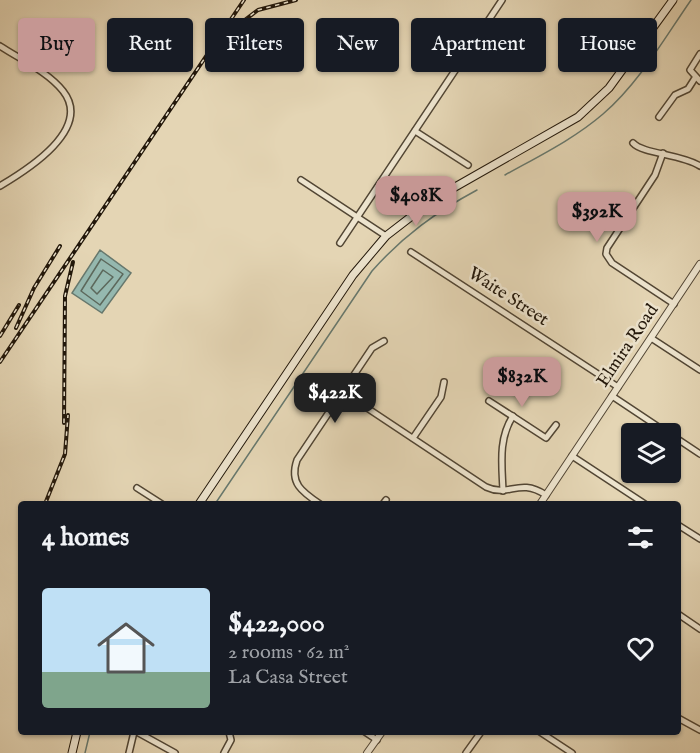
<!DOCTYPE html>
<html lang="en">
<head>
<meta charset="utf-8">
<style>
  :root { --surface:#171b24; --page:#242831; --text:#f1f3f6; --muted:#9ea1a6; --accent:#c59692 }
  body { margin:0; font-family:"IM FELL English",serif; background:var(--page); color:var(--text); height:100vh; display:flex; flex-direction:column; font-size:22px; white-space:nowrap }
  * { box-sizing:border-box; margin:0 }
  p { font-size:20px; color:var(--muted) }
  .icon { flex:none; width:33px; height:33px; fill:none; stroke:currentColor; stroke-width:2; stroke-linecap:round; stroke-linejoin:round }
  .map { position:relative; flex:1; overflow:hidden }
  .details { position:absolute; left:18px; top:501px; width:663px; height:234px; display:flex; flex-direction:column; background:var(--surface); border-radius:6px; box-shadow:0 2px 4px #0004 }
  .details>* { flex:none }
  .hud { position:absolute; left:18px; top:18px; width:664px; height:54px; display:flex; gap:12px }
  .fabs { position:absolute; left:621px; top:423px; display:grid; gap:12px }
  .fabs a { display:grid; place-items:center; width:60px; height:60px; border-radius:6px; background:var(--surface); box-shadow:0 2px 4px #0004; font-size:30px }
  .price { position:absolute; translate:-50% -51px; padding:0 14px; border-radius:12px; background:var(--accent); color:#111; font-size:20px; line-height:39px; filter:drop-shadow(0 2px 3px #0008) }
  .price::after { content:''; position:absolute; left:50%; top:36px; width:18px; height:14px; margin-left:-9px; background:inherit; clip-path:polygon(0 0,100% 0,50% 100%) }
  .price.current { background:#222; color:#fff }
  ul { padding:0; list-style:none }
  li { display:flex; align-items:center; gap:18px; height:150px; padding:0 24px }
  li span { display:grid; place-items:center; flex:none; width:168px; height:120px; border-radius:6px; color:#555 }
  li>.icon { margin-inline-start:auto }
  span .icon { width:72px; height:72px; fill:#fffc; stroke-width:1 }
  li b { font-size:26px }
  h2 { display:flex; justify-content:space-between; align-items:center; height:72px; padding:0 24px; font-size:26px }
  .chip { padding:0 21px; border-radius:6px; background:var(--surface); box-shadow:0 2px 4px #0004; font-size:21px; line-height:54px }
  .chip.current { background:var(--accent); color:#111 }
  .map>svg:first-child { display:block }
  .water { fill:#95b8af; stroke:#67786d; stroke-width:1.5 }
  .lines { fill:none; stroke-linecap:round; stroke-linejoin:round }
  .shore { stroke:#5c685c; stroke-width:1.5 }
  .stream { stroke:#67786d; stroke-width:1.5 }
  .minor-casing { stroke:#524634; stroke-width:8 }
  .tertiary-casing { stroke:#524634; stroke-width:8 }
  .secondary-casing { stroke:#22170a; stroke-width:9 }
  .minor { stroke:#ede4ce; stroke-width:5 }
  .tertiary { stroke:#ede4ce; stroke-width:6 }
  .secondary { stroke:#ede4ce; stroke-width:7 }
  .rail-casing { stroke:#22170a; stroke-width:4 }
  .rail { stroke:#ede4ce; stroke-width:1.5; stroke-dasharray:4.5; stroke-linecap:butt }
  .labels { text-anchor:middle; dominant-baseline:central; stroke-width:5; stroke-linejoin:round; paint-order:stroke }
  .street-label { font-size:18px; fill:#22170a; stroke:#ede4ce }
</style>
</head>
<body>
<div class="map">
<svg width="700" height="753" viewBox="0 0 700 753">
  <rect width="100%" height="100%" fill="#e4d5b4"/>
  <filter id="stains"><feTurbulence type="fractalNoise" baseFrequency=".00333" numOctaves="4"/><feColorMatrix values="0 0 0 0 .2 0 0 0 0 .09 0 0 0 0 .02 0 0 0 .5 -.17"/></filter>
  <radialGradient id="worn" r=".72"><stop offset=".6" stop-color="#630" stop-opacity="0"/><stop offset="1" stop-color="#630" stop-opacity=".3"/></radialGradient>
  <path class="water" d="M 100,250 L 131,273 L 102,313 L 72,293 Z"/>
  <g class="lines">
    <g class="shore">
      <path d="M 101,259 L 123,274 L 100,305 L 81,291 Z"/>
      <path d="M 103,270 L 113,277 L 97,294 L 91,288 Z"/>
    </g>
    <g class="stream">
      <path d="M 505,175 C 539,156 574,139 603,114 C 639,83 664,39 691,0"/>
      <path d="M 215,504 L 372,271 C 403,236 436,212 477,190"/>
      <path d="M 85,753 L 90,732"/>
    </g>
    <g class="minor-casing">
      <g id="minor">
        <path d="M 0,46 C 20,59 48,72 63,91 C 93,129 27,170 0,186"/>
        <path d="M 700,54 L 690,70 L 700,81"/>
        <path d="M 659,117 L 675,95 L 688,89 L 695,78"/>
        <path d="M 415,131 L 468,165"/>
        <path d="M 633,143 C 643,154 681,154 700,166"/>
        <path d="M 663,153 L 655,175 L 607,248 L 606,254 L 612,263 L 674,304"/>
        <path d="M 301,180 L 386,236"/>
        <path d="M 340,243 L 502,0"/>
        <path d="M 411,252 L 618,387"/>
        <path d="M 651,338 L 700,370"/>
        <path d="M 343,392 L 486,487 C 510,498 518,477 546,495"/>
        <path d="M 612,396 L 669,434"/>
        <path d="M 489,401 L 546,438 L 556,425"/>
        <path d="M 670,434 L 700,454"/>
        <path d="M 413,438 L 441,397 L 444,382"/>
        <path d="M 572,456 L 645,504"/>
        <path d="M 137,488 L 162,504"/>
        <path d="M 503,491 C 502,465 498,439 513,416"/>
        <path d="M 320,504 C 302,492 289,483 297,460 L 372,348 L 384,341"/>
        <path d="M 383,504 L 386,500"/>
        <path d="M 678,525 L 700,539"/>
        <path d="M 678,614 L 700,629"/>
        <path d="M 678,718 L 700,730"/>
        <path d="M 137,732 L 175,753"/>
        <path d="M 365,732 L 377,740"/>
        <path d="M 540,732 L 572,753"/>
        <path d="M 129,753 L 134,732"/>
        <path d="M 224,753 L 231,740 L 229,732"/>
        <path d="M 466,753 L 481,732"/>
      </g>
    </g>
    <g class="tertiary-casing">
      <g id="tertiary">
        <path d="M 540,504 L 700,264"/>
        <path d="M 367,753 L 382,732"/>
      </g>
    </g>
    <g class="secondary-casing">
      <g id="secondary">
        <path d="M 199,504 L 353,275 L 386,236 L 434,199 L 578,117 L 609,88 L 673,0"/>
        <path d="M 72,753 L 77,732"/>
      </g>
    </g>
    <use href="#minor" class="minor"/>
    <use href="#tertiary" class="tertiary"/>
    <use href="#secondary" class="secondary"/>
    <g class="rail-casing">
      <g id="rail">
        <path d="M 229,32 L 258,10 L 296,0"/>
        <path d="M 16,328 L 34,288 L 60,246"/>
        <path d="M 0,336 L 19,305"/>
        <path d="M 0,362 L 244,0"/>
        <path d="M 64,423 L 65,296 L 73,262"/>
        <path d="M 45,504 L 65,454 L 68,415"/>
      </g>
    </g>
    <use href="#rail" class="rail"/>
  </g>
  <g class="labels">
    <g class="street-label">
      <text transform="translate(508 297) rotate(33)">Waite Street</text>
      <text transform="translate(628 346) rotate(-56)">Elmira Road</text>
    </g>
  </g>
  <rect width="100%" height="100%" filter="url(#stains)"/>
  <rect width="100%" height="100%" fill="url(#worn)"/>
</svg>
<div class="fabs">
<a><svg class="icon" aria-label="layers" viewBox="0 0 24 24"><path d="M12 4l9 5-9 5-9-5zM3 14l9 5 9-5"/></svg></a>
</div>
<b class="price" style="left:416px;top:227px">$408K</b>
<b class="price" style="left:597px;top:243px">$392K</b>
<b class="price" style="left:522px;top:408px">$832K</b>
<b class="price current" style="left:335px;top:424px">$422K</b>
<div class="hud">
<a class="chip current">Buy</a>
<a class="chip">Rent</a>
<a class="chip">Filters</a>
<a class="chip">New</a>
<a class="chip">Apartment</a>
<a class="chip">House</a>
</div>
<section class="details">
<h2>4 homes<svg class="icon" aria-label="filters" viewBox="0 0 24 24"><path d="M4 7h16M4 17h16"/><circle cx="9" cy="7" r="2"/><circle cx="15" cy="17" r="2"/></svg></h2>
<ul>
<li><span style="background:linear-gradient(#bfe0f5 70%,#7fa58c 0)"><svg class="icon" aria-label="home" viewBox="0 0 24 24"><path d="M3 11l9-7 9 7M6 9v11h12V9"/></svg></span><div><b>$422,000</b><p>2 rooms · 62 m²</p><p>La Casa Street</p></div><svg class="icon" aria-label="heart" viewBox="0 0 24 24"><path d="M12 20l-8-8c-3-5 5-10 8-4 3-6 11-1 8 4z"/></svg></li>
</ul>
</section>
</div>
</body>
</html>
